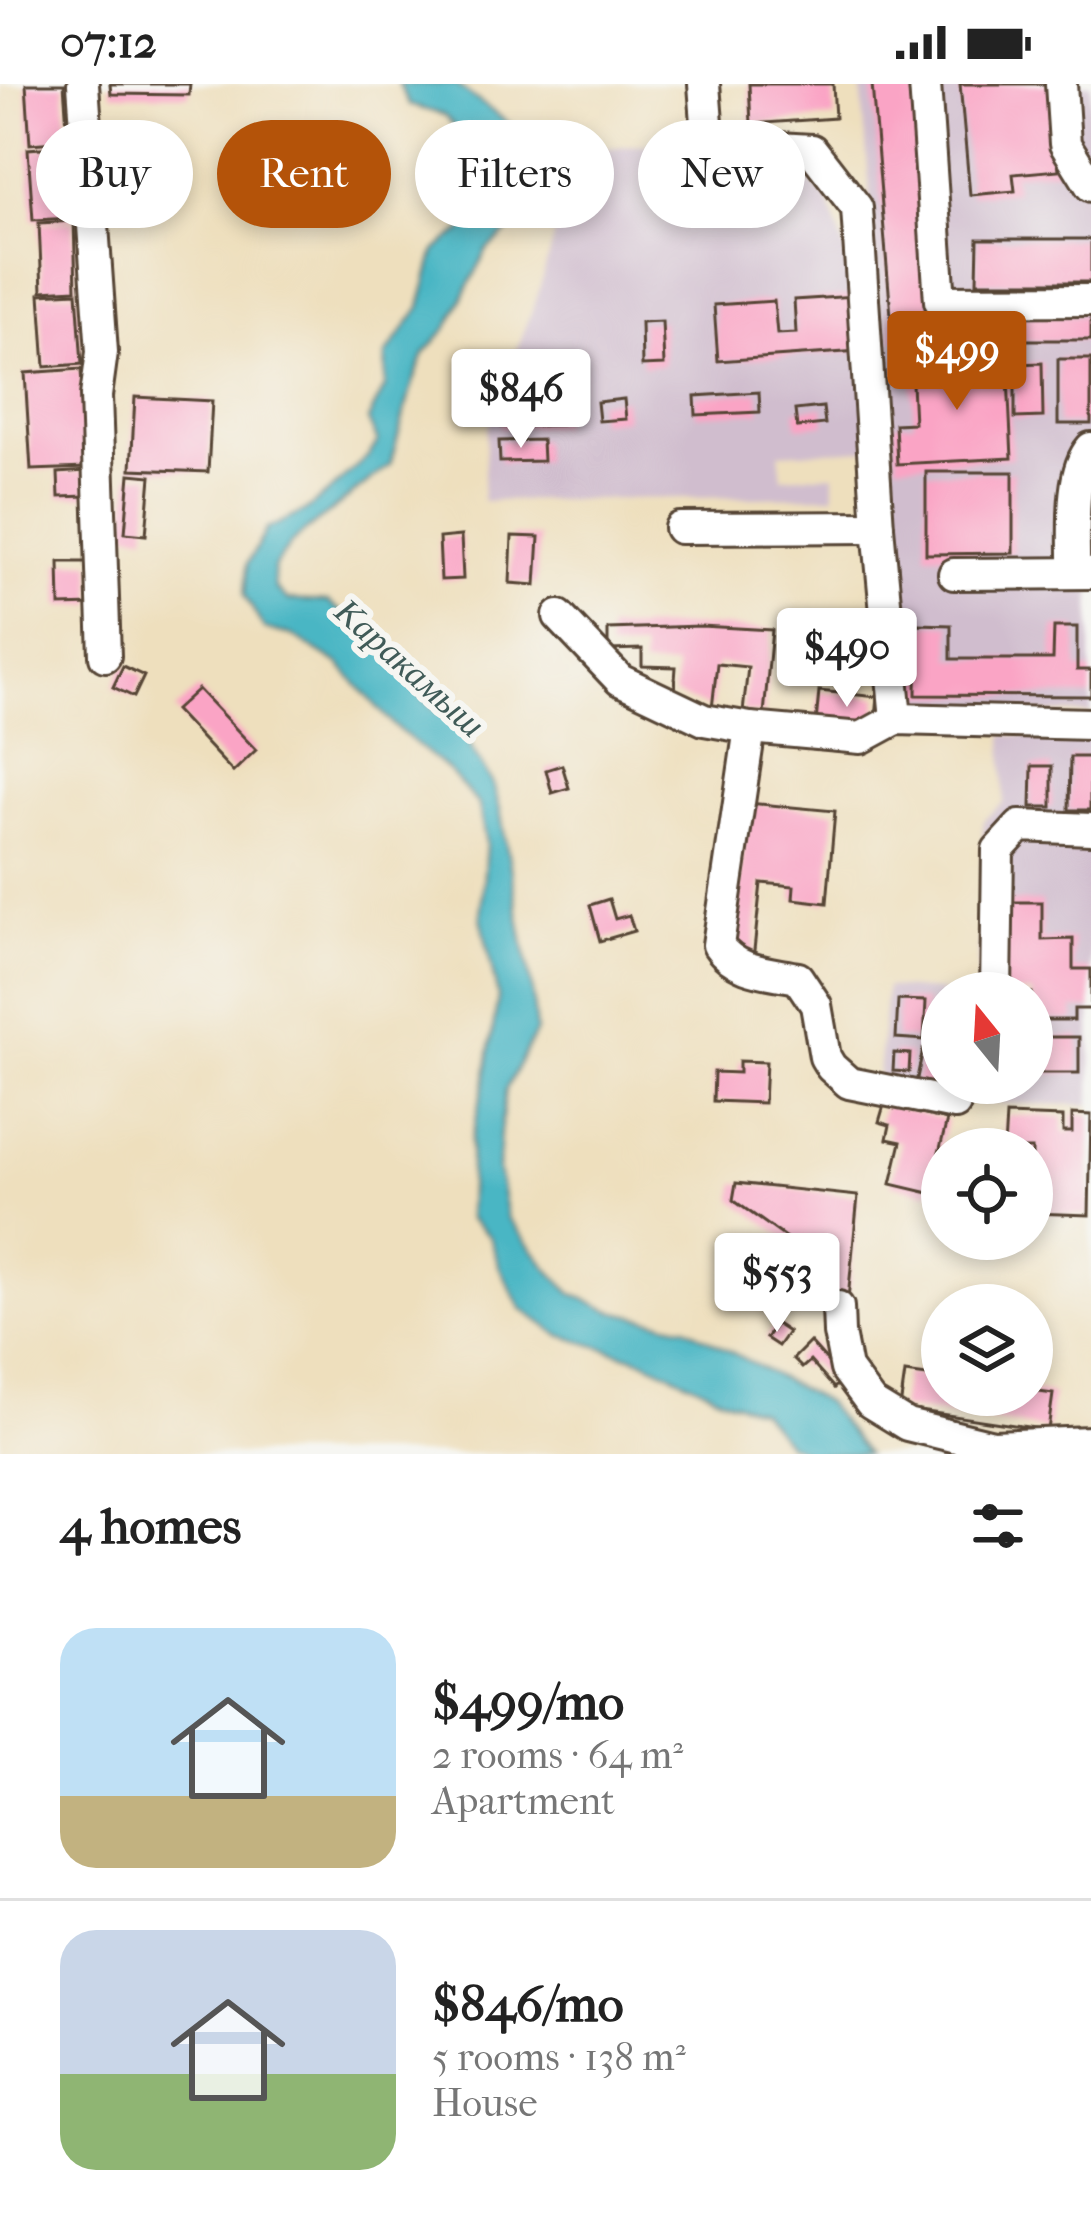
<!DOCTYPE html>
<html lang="en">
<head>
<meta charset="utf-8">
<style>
  :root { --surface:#fff; --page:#f6f6f6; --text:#222; --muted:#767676; --line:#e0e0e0; --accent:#b45309 }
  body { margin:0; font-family:"IM FELL French Canon",serif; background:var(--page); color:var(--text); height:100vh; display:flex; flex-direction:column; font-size:45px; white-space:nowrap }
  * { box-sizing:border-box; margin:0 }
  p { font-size:39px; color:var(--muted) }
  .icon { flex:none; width:66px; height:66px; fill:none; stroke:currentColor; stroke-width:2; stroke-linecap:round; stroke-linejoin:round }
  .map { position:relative; height:1370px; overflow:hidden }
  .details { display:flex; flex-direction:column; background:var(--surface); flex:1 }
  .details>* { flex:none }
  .top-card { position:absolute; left:36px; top:36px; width:1020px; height:108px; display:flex; gap:24px }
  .needle { width:78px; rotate:342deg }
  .buttons { position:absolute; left:921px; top:888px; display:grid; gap:24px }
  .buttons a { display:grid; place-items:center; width:132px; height:132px; border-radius:50%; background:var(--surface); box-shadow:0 6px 18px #0003; font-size:60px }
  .price { position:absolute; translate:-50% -102px; padding:0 27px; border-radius:12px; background:#fff; color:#222; font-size:39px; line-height:78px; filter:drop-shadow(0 3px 6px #0008) }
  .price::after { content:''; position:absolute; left:50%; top:72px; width:36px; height:27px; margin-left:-18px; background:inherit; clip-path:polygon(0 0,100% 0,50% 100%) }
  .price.selected { background:var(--accent); color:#fff }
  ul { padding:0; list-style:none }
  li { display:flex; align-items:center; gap:36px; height:300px; padding:0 60px }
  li+li { border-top:3px solid var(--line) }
  li span { display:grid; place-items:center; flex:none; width:336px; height:240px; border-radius:36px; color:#555 }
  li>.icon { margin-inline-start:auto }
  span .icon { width:144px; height:144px; fill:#fffc; stroke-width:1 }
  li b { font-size:51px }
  h2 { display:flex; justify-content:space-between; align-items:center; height:144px; padding:0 60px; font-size:51px }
  .chip { padding:0 42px; border-radius:54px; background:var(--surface); box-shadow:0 6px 18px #0003; font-size:42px; line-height:108px }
  .chip.selected { background:var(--accent); color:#fff }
  .status { display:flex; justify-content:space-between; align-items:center; height:84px; padding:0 60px; background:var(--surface); direction:ltr }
  .status svg { height:33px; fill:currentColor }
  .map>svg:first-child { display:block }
  .industrial { fill:#d0bdce }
  .water { fill:#49b6c4; stroke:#427071; stroke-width:3 }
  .building { fill:#faa4c5 }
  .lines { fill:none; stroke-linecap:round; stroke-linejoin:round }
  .minor-casing { stroke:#564536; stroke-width:36 }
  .minor { stroke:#fff; stroke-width:30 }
  .labels { text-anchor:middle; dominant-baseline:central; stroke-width:12; stroke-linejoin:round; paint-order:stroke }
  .water-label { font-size:36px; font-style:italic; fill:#405b58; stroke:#f6f6f2 }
</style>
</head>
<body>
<div class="status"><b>07:12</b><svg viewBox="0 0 49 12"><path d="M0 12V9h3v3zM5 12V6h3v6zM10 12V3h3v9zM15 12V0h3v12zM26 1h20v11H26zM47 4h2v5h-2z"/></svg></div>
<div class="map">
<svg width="1091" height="1370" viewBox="0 0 1091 1370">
  <rect width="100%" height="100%" fill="#f6f6f2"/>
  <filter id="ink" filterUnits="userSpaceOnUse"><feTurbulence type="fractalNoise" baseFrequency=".00833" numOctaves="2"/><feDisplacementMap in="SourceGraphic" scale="24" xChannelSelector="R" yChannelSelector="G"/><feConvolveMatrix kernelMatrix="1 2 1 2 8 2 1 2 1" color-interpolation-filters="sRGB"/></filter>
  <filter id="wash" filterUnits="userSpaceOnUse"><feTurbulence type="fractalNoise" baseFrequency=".004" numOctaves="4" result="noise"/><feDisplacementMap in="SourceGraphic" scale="48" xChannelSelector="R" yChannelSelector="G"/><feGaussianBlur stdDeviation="2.7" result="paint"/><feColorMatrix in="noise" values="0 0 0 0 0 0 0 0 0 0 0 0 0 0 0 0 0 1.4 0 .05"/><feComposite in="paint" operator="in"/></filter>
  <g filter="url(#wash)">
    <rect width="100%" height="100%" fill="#eedfbd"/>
    <g class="industrial">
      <path d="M 861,0 L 1091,0 L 1091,630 L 912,626 Z"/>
      <path d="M 675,56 L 677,85 L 794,81 L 827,114 L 857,199 L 869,365 L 779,369 L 782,393 L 834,390 L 834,412 L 482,417 L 487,346 L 538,210 L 576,68 Z"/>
      <path d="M 1003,651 L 1091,654 L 1091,1021 L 975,1019 L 877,1002 L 886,903 L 961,909 L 942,909 L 942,999 L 1032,999 L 1032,909 L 977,909 L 983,737 L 1004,718 Z"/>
    </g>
    <path class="water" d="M 399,0 L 455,0 L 526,52 L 535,83 L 528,131 L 487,166 L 448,243 L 424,270 L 412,302 L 390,381 L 293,457 L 273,484 L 275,504 L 287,516 L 328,518 L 354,537 L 383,550 L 399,572 L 417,607 L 438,628 L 461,636 L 473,668 L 493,700 L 500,725 L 532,906 L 536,947 L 506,1005 L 500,1048 L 498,1086 L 507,1133 L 547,1183 L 571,1209 L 612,1227 L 685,1243 L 826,1319 L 866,1370 L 810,1370 L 787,1359 L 760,1326 L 725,1315 L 644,1276 L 559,1251 L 521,1224 L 500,1184 L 490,1153 L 468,1134 L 471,1056 L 484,1002 L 498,913 L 481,833 L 486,760 L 479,721 L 448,686 L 394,642 L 340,581 L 292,551 L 264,545 L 245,512 L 247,480 L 267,445 L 305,427 L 325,411 L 368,372 L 378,358 L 368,336 L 385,303 L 386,271 L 420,223 L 435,167 L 496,121 L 503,98 L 480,69 L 444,31 L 409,21 Z"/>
    <g id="blocks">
      <g class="building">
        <path d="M 26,0 L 64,0 L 68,57 L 30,60 Z"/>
        <path d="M 110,0 L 190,0 L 189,11 L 111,10 Z"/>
        <path d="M 749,0 L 833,0 L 835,34 L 751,40 Z"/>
        <path d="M 872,0 L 916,0 L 934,230 L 1091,232 L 1091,256 L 893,256 Z"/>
        <path d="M 960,0 L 1051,0 L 1059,86 L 1013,90 L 1015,107 L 970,111 Z"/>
        <path d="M 68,62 L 73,134 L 33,136 L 28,65 Z"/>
        <path d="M 74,137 L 76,205 L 42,207 L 39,139 Z"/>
        <path d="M 978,155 L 1091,155 L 1091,198 L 977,198 Z"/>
        <path d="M 77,208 L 82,280 L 45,283 L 40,210 Z"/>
        <path d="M 855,212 L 859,267 L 718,277 L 714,221 L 774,217 L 777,250 L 796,249 L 794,216 Z"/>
        <path d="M 662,237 L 664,281 L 642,282 L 641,238 Z"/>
        <path d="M 1007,274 L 1012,374 L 897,380 L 895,340 L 914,339 L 911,279 Z"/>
        <rect x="1058" y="275" width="33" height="65"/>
        <path d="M 1042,279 L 1043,333 L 1015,334 L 1015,280 Z"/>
        <path d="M 81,285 L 86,384 L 31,386 L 25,289 Z"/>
        <rect x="516" y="285" width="26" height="19"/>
        <path d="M 759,308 L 760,328 L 696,331 L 695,312 Z"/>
        <path d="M 135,313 L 212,317 L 208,388 L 131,385 Z"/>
        <path d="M 624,315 L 626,335 L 599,337 L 597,318 Z"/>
        <path d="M 823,323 L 825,340 L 797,343 L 795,326 Z"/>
        <path d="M 561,324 L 561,341 L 501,343 L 500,325 Z"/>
        <path d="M 542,356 L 543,377 L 500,378 L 499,357 Z"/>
        <path d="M 86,387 L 87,412 L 59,413 L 58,389 Z"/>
        <path d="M 926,388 L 1013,388 L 1013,469 L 926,470 Z"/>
        <path d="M 130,390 L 151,392 L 146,451 L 125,449 Z"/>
        <path d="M 461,452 L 463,495 L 441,496 L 439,454 Z"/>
        <path d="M 512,452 L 539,453 L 536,501 L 510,499 Z"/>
        <path d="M 59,478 L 92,478 L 93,521 L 60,522 Z"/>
        <path d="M 917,540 L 951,541 L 951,575 L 1053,575 L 1054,543 L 1077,543 L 1077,586 L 1091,586 L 1091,612 L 916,611 Z"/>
        <path d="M 701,542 L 772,546 L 764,630 L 743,628 L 748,583 L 717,580 L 712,625 L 674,611 L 676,583 L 642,582 L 642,565 L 608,566 L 608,545 Z"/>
        <path d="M 123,582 L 144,592 L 134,613 L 113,603 Z"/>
        <path d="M 198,605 L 256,666 L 233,688 L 175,626 Z"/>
        <path d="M 819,607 L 878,613 L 875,645 L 816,639 Z"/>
        <path d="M 1070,673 L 1090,673 L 1090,726 L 1069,726 Z"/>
        <path d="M 562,681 L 569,704 L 552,709 L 546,686 Z"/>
        <path d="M 1032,682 L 1052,682 L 1052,723 L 1031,723 Z"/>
        <path d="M 748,719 L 835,727 L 827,819 L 793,815 L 794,802 L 761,799 L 753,876 L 733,874 Z"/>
        <path d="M 609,815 L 615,835 L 629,831 L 634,847 L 600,857 L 590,821 Z"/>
        <path d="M 1003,818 L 1042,818 L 1042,856 L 1073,855 L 1073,885 L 1091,885 L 1091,925 L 1074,925 L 1074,936 L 1032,936 L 1032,909 L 1003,909 Z"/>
        <path d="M 898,916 L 926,917 L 924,956 L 896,954 Z"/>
        <rect x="1032" y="953" width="47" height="36"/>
        <path d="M 923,965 L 942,970 L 942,999 L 957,999 L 954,1013 L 915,1004 Z"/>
        <path d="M 894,969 L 910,970 L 909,988 L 893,987 Z"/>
        <path d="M 739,977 L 766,978 L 764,1019 L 713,1017 L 714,988 L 739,989 Z"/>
        <path d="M 884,1021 L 947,1036 L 929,1109 L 891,1100 L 901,1058 L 887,1055 L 890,1041 L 879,1038 Z"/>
        <path d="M 1072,1030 L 1091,1031 L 1089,1131 L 1032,1129 L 1032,1065 L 1004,1065 L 1006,1031 L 1063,1033 L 1063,1048 L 1072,1048 Z"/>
        <path d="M 736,1099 L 858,1112 L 848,1215 L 822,1212 L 824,1181 L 733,1116 Z"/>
        <path d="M 776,1240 L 788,1248 L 778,1262 L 766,1254 Z"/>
        <path d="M 810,1258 L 843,1295 L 834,1304 L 810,1277 L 802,1284 L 793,1275 Z"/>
        <path d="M 905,1289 L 942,1294 L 942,1311 L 1032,1311 L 1032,1307 L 1053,1310 L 1048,1346 L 900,1324 Z"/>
      </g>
    </g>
  </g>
  <g filter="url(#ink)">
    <use href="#blocks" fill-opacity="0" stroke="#564536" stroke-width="3"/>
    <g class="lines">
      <g class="minor-casing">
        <g id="minor">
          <path d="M 83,0 L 102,268 L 96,312 L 105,572"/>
          <path d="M 704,0 L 707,39 L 712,51 L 725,61 L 812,66 L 857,124 L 878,443 L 896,635"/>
          <path d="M 925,0 L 940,217 L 1091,216"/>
          <path d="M 1061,0 L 1065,60 L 1091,102"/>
          <path d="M 680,444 L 878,443"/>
          <path d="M 1074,489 C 1075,455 1068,390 1091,364"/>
          <path d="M 954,490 L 1091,489"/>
          <path d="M 559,532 L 620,596 L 704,636 L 750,644 L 861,654 L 896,635 L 1091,640"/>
          <path d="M 750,644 L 718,861 C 736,888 768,888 798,894 L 816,921 L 825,973 L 831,983 L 849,999 L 955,1020"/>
          <path d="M 996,909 L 998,766 L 1020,742 L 1091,745"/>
          <path d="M 838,1223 L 839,1249 L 846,1285 L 871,1319 L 907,1341 L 993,1362 L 1091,1358"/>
        </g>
      </g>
      <use href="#minor" class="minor"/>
    </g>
  </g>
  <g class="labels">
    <g class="water-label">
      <text transform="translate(410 584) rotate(42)">Каракамыш</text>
    </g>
  </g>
</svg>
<div class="buttons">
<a><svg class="needle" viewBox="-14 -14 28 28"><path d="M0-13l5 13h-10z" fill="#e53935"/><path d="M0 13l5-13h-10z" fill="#767676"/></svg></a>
<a><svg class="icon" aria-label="locate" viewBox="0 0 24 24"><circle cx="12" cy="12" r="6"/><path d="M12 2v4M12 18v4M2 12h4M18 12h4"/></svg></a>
<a><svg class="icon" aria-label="layers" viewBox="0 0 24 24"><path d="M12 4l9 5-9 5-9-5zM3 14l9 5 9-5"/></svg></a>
</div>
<b class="price selected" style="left:957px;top:329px">$499</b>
<b class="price" style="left:521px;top:367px">$846</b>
<b class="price" style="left:847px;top:626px">$490</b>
<b class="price" style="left:777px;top:1251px">$553</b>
<div class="top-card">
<a class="chip">Buy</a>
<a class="chip selected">Rent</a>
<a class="chip">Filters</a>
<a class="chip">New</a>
</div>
</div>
<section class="details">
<h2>4 homes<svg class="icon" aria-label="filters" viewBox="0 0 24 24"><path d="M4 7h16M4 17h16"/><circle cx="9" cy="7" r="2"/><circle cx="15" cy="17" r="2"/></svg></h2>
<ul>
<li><span style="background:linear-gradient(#bfe0f5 70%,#c2b280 0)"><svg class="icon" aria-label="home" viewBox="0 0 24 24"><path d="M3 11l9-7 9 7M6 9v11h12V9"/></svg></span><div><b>$499/mo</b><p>2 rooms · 64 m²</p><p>Apartment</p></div></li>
<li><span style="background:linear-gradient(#c9d6e8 60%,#8fb573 0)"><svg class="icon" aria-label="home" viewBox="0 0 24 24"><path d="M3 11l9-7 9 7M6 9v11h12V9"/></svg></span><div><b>$846/mo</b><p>5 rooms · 138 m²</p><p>House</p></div></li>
</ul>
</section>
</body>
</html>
